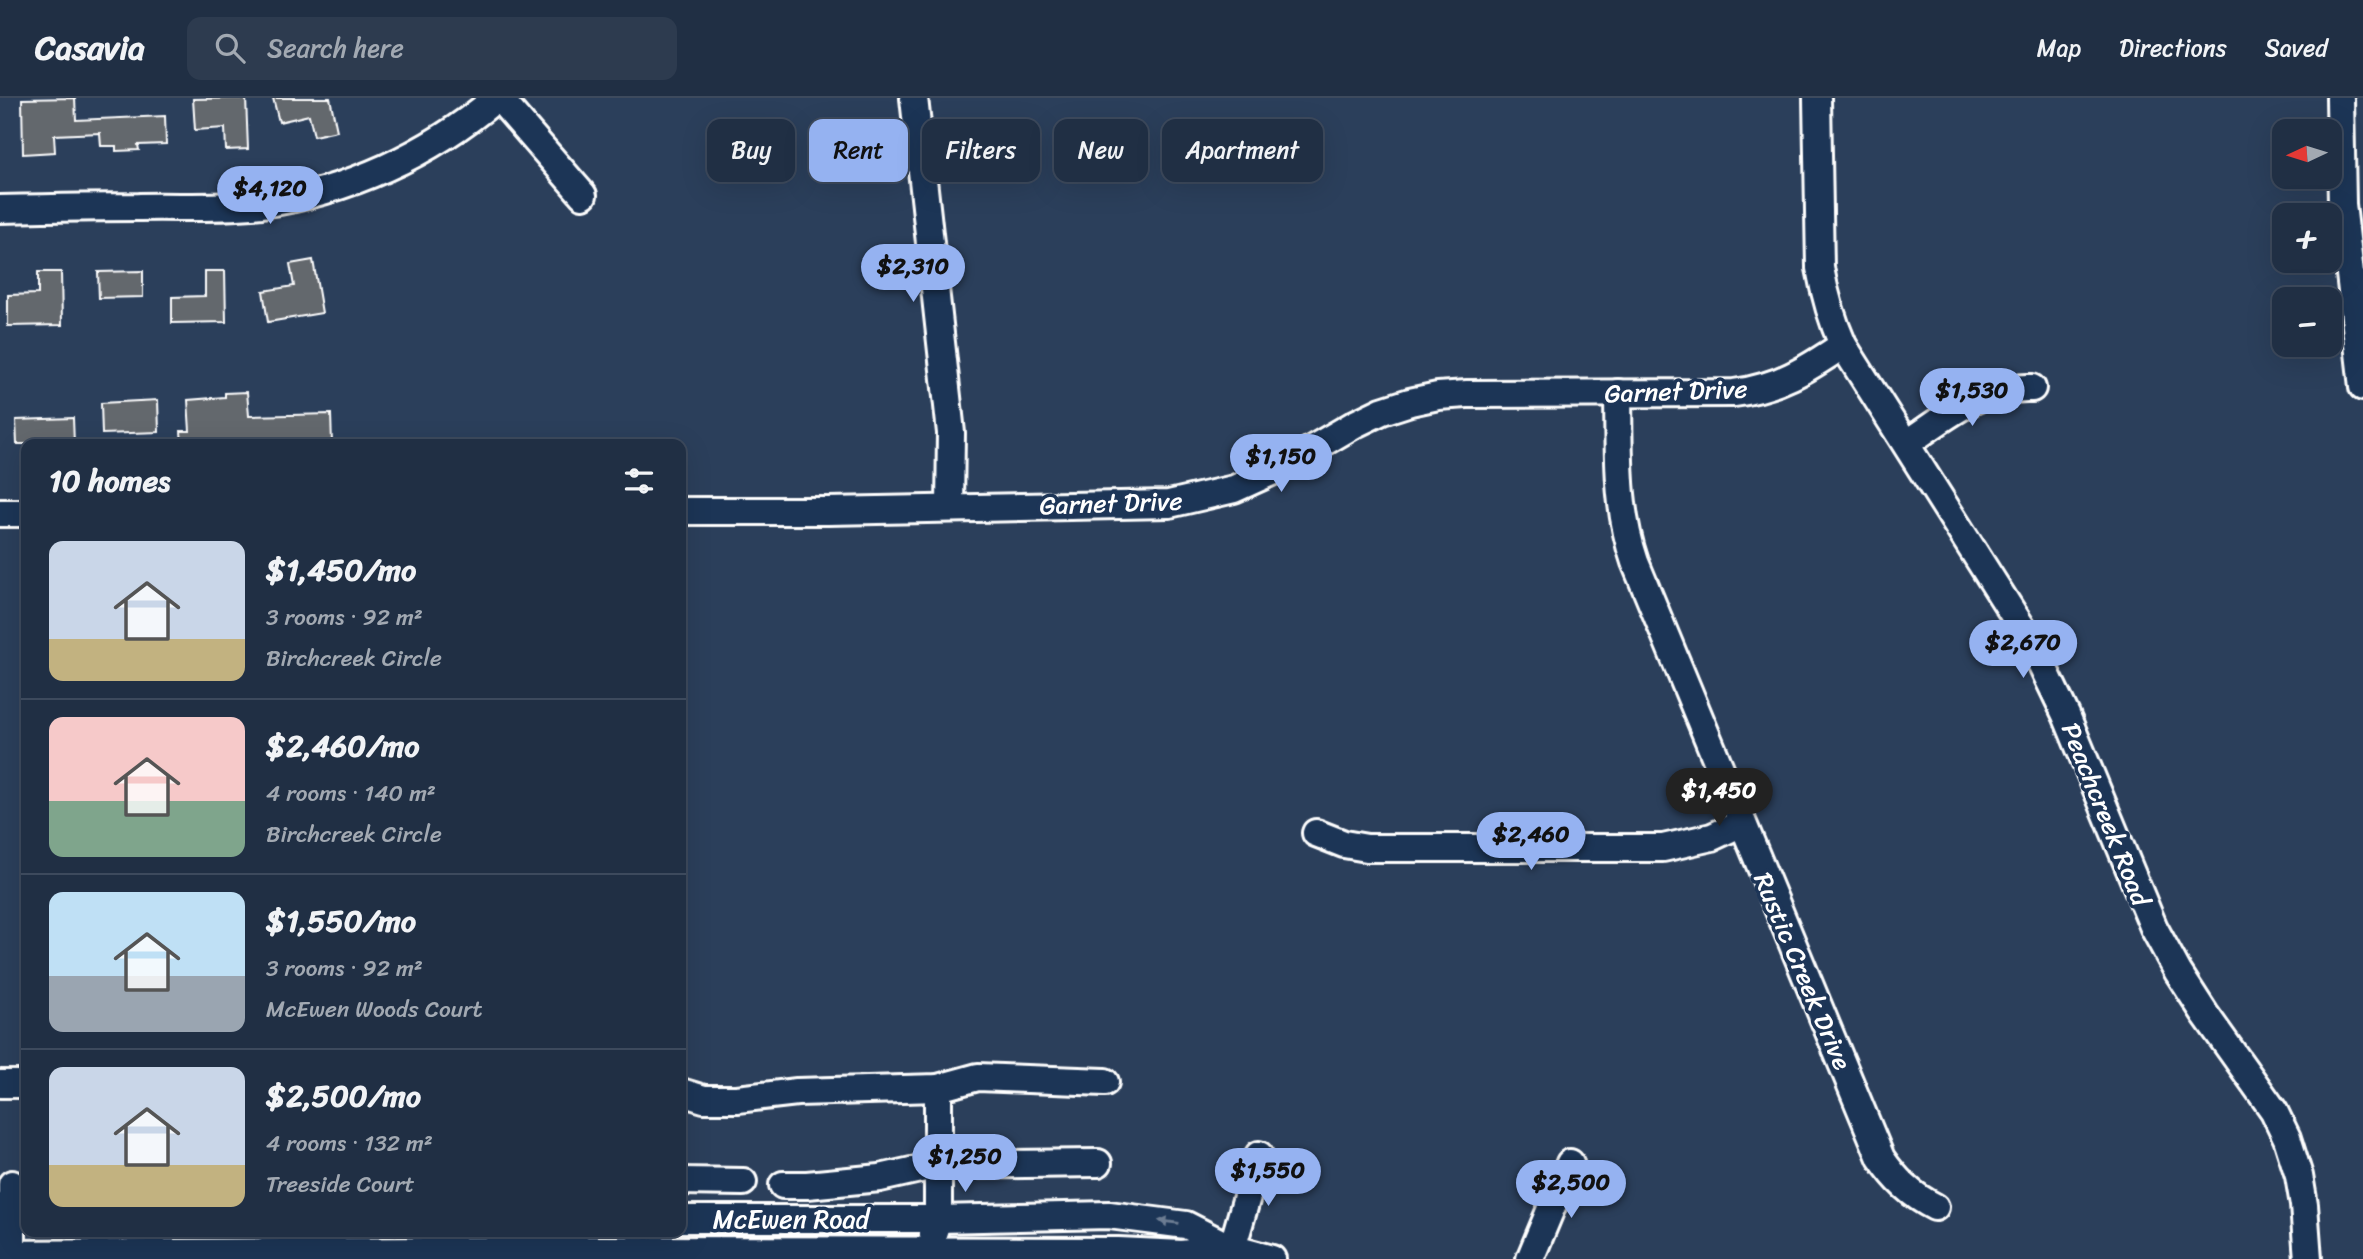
<!DOCTYPE html>
<html lang="en">
<head>
<meta charset="utf-8">
<style>
  :root { --surface:#202f44; --page:#2d3b4f; --text:#f1f3f6; --muted:#a2a9b2; --line:#3d4a5d; --accent:#95b2f1 }
  body { margin:0; font-family:Sriracha,sans-serif; background:var(--page); color:var(--text); height:100vh; display:flex; flex-direction:column; font-size:26px; white-space:nowrap }
  * { box-sizing:border-box; margin:0 }
  p { font-size:23px; color:var(--muted) }
  .icon { flex:none; width:38px; height:38px; fill:none; stroke:currentColor; stroke-width:2; stroke-linecap:round; stroke-linejoin:round }
  .map { position:relative; flex:1; overflow:hidden }
  .side { position:absolute; left:21px; top:341px; width:665px; height:798px; display:flex; flex-direction:column; background:var(--surface); border-radius:14px; box-shadow:0 7px 28px #0002,0 0 0 2px var(--line) }
  .side>* { flex:none }
  .top-card { position:absolute; left:707px; top:21px; width:665px; height:63px; display:flex; gap:14px }
  .needle { width:46px; rotate:266deg }
  .fabs { position:absolute; left:2272px; top:21px; display:grid; gap:14px }
  .fabs a { display:grid; place-items:center; width:70px; height:70px; border-radius:14px; background:var(--surface); box-shadow:0 7px 28px #0002,0 0 0 2px var(--line); font-size:35px }
  .price { position:absolute; translate:-50% -60px; padding:0 16px; border-radius:24px; background:var(--accent); color:#111; font-size:23px; line-height:46px; filter:drop-shadow(0 2px 4px #0008) }
  .price::after { content:''; position:absolute; left:50%; top:42px; width:21px; height:16px; margin-left:-10px; background:inherit; clip-path:polygon(0 0,100% 0,50% 100%) }
  .price.on { background:#222; color:#fff }
  ul { padding:0; list-style:none }
  li { display:flex; align-items:center; gap:21px; height:175px; padding:0 28px }
  li+li { border-top:2px solid var(--line) }
  li span { display:grid; place-items:center; flex:none; width:196px; height:140px; border-radius:14px; color:#555 }
  li>.icon { margin-inline-start:auto }
  span .icon { width:84px; height:84px; fill:#fffc; stroke-width:1 }
  li b { font-size:30px }
  h2 { display:flex; justify-content:space-between; align-items:center; height:84px; padding:0 28px; font-size:30px }
  .tag { padding:0 24px; border-radius:14px; background:var(--surface); box-shadow:0 7px 28px #0002,0 0 0 2px var(--line); font-size:24px; line-height:63px }
  .tag.on { background:var(--accent); color:#111 }
  header { display:flex; align-items:center; gap:42px; box-sizing:border-box; height:98px; padding:0 35px; background:var(--surface); border-bottom:2px solid var(--line) }
  header strong { font-size:33px }
  nav { display:flex; gap:38px; margin-inline-start:auto; font-size:24px }
  .search { width:490px; height:63px; background:var(--page); display:flex; align-items:center; gap:18px; box-sizing:border-box; padding:0 24px; border-radius:14px; color:var(--muted); font-size:26px }
  .map>svg:first-child { display:block }
  .building { fill:#63676d; stroke:#fff; stroke-width:2 }
  .lines { fill:none; stroke-linecap:round; stroke-linejoin:round }
  .minor-casing { stroke:#fff; stroke-width:32 }
  .minor { stroke:#1d3557; stroke-width:26 }
  .oneway { fill:#6c7c92 }
  .labels { text-anchor:middle; dominant-baseline:central; stroke-width:7; stroke-linejoin:round; paint-order:stroke }
  .street-label { font-size:26px; fill:#fff; stroke:#1d3557 }
</style>
</head>
<body>
<header>
<strong>Casavia</strong>
<div class="search"><svg class="icon" aria-label="search" viewBox="0 0 24 24"><circle cx="10" cy="10" r="6"/><path d="M15 15l6 6"/></svg>Search here</div>
<nav><a>Map</a><a>Directions</a><a>Saved</a></nav>
</header>
<div class="map">
<svg width="2363" height="1161" viewBox="0 0 2363 1161">
  <rect width="100%" height="100%" fill="#2b3f5b"/>
  <filter id="ink" filterUnits="userSpaceOnUse"><feTurbulence type="fractalNoise" baseFrequency=".0143" numOctaves="2"/><feDisplacementMap in="SourceGraphic" scale="14" xChannelSelector="R" yChannelSelector="G"/><feConvolveMatrix kernelMatrix="1 2 1 2 8 2 1 2 1" color-interpolation-filters="sRGB"/></filter>
  <g filter="url(#ink)">
    <g class="building">
      <path d="M 75,0 L 76,22 L 165,18 L 166,46 L 138,47 L 139,52 L 116,53 L 116,48 L 101,48 L 100,35 L 54,37 L 55,54 L 23,56 L 22,1 Z"/>
      <path d="M 246,0 L 248,51 L 226,52 L 225,30 L 195,32 L 193,1 Z"/>
      <path d="M 273,0 L 330,0 L 337,33 L 314,38 L 309,17 L 279,24 Z"/>
      <path d="M 313,162 L 322,215 L 268,224 L 263,193 L 294,188 L 290,166 Z"/>
      <path d="M 143,173 L 143,199 L 99,200 L 98,174 Z"/>
      <path d="M 205,173 L 225,173 L 226,224 L 172,225 L 172,199 L 205,198 Z"/>
      <path d="M 38,174 L 61,174 L 62,227 L 8,228 L 8,197 L 38,196 Z"/>
      <path d="M 247,294 L 249,318 L 331,316 L 332,346 L 182,346 L 181,333 L 190,333 L 188,302 L 225,299 L 225,295 Z"/>
      <path d="M 158,302 L 159,334 L 102,336 L 101,305 Z"/>
      <path d="M 73,320 L 74,346 L 17,346 L 16,322 Z"/>
    </g>
    <g class="lines">
      <g class="minor-casing">
        <g id="minor">
          <path d="M 499,0 L 583,97"/>
          <path d="M 914,0 L 951,335 L 950,410"/>
          <path d="M 1817,0 L 1820,170 C 1825,198 1832,222 1843,247 L 2031,544 L 2066,617 L 2154,830 L 2178,874 L 2205,916 L 2274,1013 L 2287,1040 L 2299,1078 L 2304,1107 L 2308,1161"/>
          <path d="M 2340,0 L 2342,106 L 2363,289"/>
          <path d="M 0,111 C 46,110 93,109 139,109 C 179,108 221,111 261,106 C 348,94 430,56 496,0"/>
          <path d="M 1618,295 C 1619,353 1616,409 1635,464 L 1881,1060 C 1896,1082 1911,1097 1935,1109"/>
          <path d="M 1907,345 C 1949,317 1980,288 2032,290"/>
          <path d="M 681,413 L 828,413 L 1169,406 L 1234,391 L 1278,371 L 1355,326 L 1382,313 L 1410,304 L 1438,298 L 1467,296 L 1734,295 C 1779,289 1806,272 1843,247"/>
          <path d="M 0,415 L 26,415"/>
          <path d="M 1316,735 L 1344,746 L 1367,750 L 1663,750 L 1712,739 L 1742,725"/>
          <path d="M 0,986 L 26,986"/>
          <path d="M 681,994 L 704,1001 L 737,1001 L 797,994 L 938,990 L 978,979 L 1105,984"/>
          <path d="M 681,1083 L 743,1084"/>
          <path d="M 783,1087 L 807,1087 L 880,1080 L 938,1067 L 1098,1065"/>
          <path d="M 681,1121 L 938,1121 L 1109,1117 L 1186,1127 L 1231,1150 L 1272,1161"/>
          <path d="M 933,1136 L 938,1121 L 938,990"/>
          <path d="M 0,1156 L 582,1152 L 1118,1153 L 1182,1156 L 1231,1150"/>
          <path d="M 12,1156 L 12,1086"/>
          <path d="M 1229,1161 L 1259,1057"/>
          <path d="M 1530,1161 L 1570,1065"/>
        </g>
      </g>
      <use href="#minor" class="minor"/>
    </g>
    <defs><path id="oneway-solid" d="M-6-.8H1V-3.2L6.5 0L1 3.2V.8H-6Z" transform="scale(1.75)"/></defs>
    <use class="oneway" href="#oneway-solid" transform="translate(1169 1124) rotate(-172)"/>
  </g>
  <g class="labels">
    <g class="street-label">
      <text transform="translate(1676 293) rotate(-2)">Garnet Drive</text>
      <text transform="translate(1111 405) rotate(-2)">Garnet Drive</text>
      <text transform="translate(2106 716) rotate(68)">Peachcreek Road</text>
      <text transform="translate(1803 873) rotate(67)">Rustic Creek Drive</text>
      <text x="791" y="1121">McEwen Road</text>
    </g>
  </g>
</svg>
<div class="fabs">
<a><svg class="needle" viewBox="-14 -14 28 28"><path d="M0-13l5 13h-10z" fill="#e53935"/><path d="M0 13l5-13h-10z" fill="#a2a9b2"/></svg></a>
<a>+</a>
<a>−</a>
</div>
<b class="price" style="left:270px;top:128px">$4,120</b>
<b class="price" style="left:913px;top:206px">$2,310</b>
<b class="price" style="left:1972px;top:330px">$1,530</b>
<b class="price" style="left:1281px;top:396px">$1,150</b>
<b class="price" style="left:2023px;top:582px">$2,670</b>
<b class="price on" style="left:1719px;top:730px">$1,450</b>
<b class="price" style="left:1531px;top:774px">$2,460</b>
<b class="price" style="left:965px;top:1096px">$1,250</b>
<b class="price" style="left:1268px;top:1110px">$1,550</b>
<b class="price" style="left:1571px;top:1122px">$2,500</b>
<div class="top-card">
<a class="tag">Buy</a>
<a class="tag on">Rent</a>
<a class="tag">Filters</a>
<a class="tag">New</a>
<a class="tag">Apartment</a>
</div>
<section class="side">
<h2>10 homes<svg class="icon" aria-label="filters" viewBox="0 0 24 24"><path d="M4 7h16M4 17h16"/><circle cx="9" cy="7" r="2"/><circle cx="15" cy="17" r="2"/></svg></h2>
<ul>
<li><span style="background:linear-gradient(#c9d6e8 70%,#c2b280 0)"><svg class="icon" aria-label="home" viewBox="0 0 24 24"><path d="M3 11l9-7 9 7M6 9v11h12V9"/></svg></span><div><b>$1,450/mo</b><p>3 rooms · 92 m²</p><p>Birchcreek Circle</p></div></li>
<li><span style="background:linear-gradient(#f6c9c9 60%,#7fa58c 0)"><svg class="icon" aria-label="home" viewBox="0 0 24 24"><path d="M3 11l9-7 9 7M6 9v11h12V9"/></svg></span><div><b>$2,460/mo</b><p>4 rooms · 140 m²</p><p>Birchcreek Circle</p></div></li>
<li><span style="background:linear-gradient(#bfe0f5 60%,#9aa5b1 0)"><svg class="icon" aria-label="home" viewBox="0 0 24 24"><path d="M3 11l9-7 9 7M6 9v11h12V9"/></svg></span><div><b>$1,550/mo</b><p>3 rooms · 92 m²</p><p>McEwen Woods Court</p></div></li>
<li><span style="background:linear-gradient(#c9d6e8 70%,#c2b280 0)"><svg class="icon" aria-label="home" viewBox="0 0 24 24"><path d="M3 11l9-7 9 7M6 9v11h12V9"/></svg></span><div><b>$2,500/mo</b><p>4 rooms · 132 m²</p><p>Treeside Court</p></div></li>
</ul>
</section>
</div>
</body>
</html>
